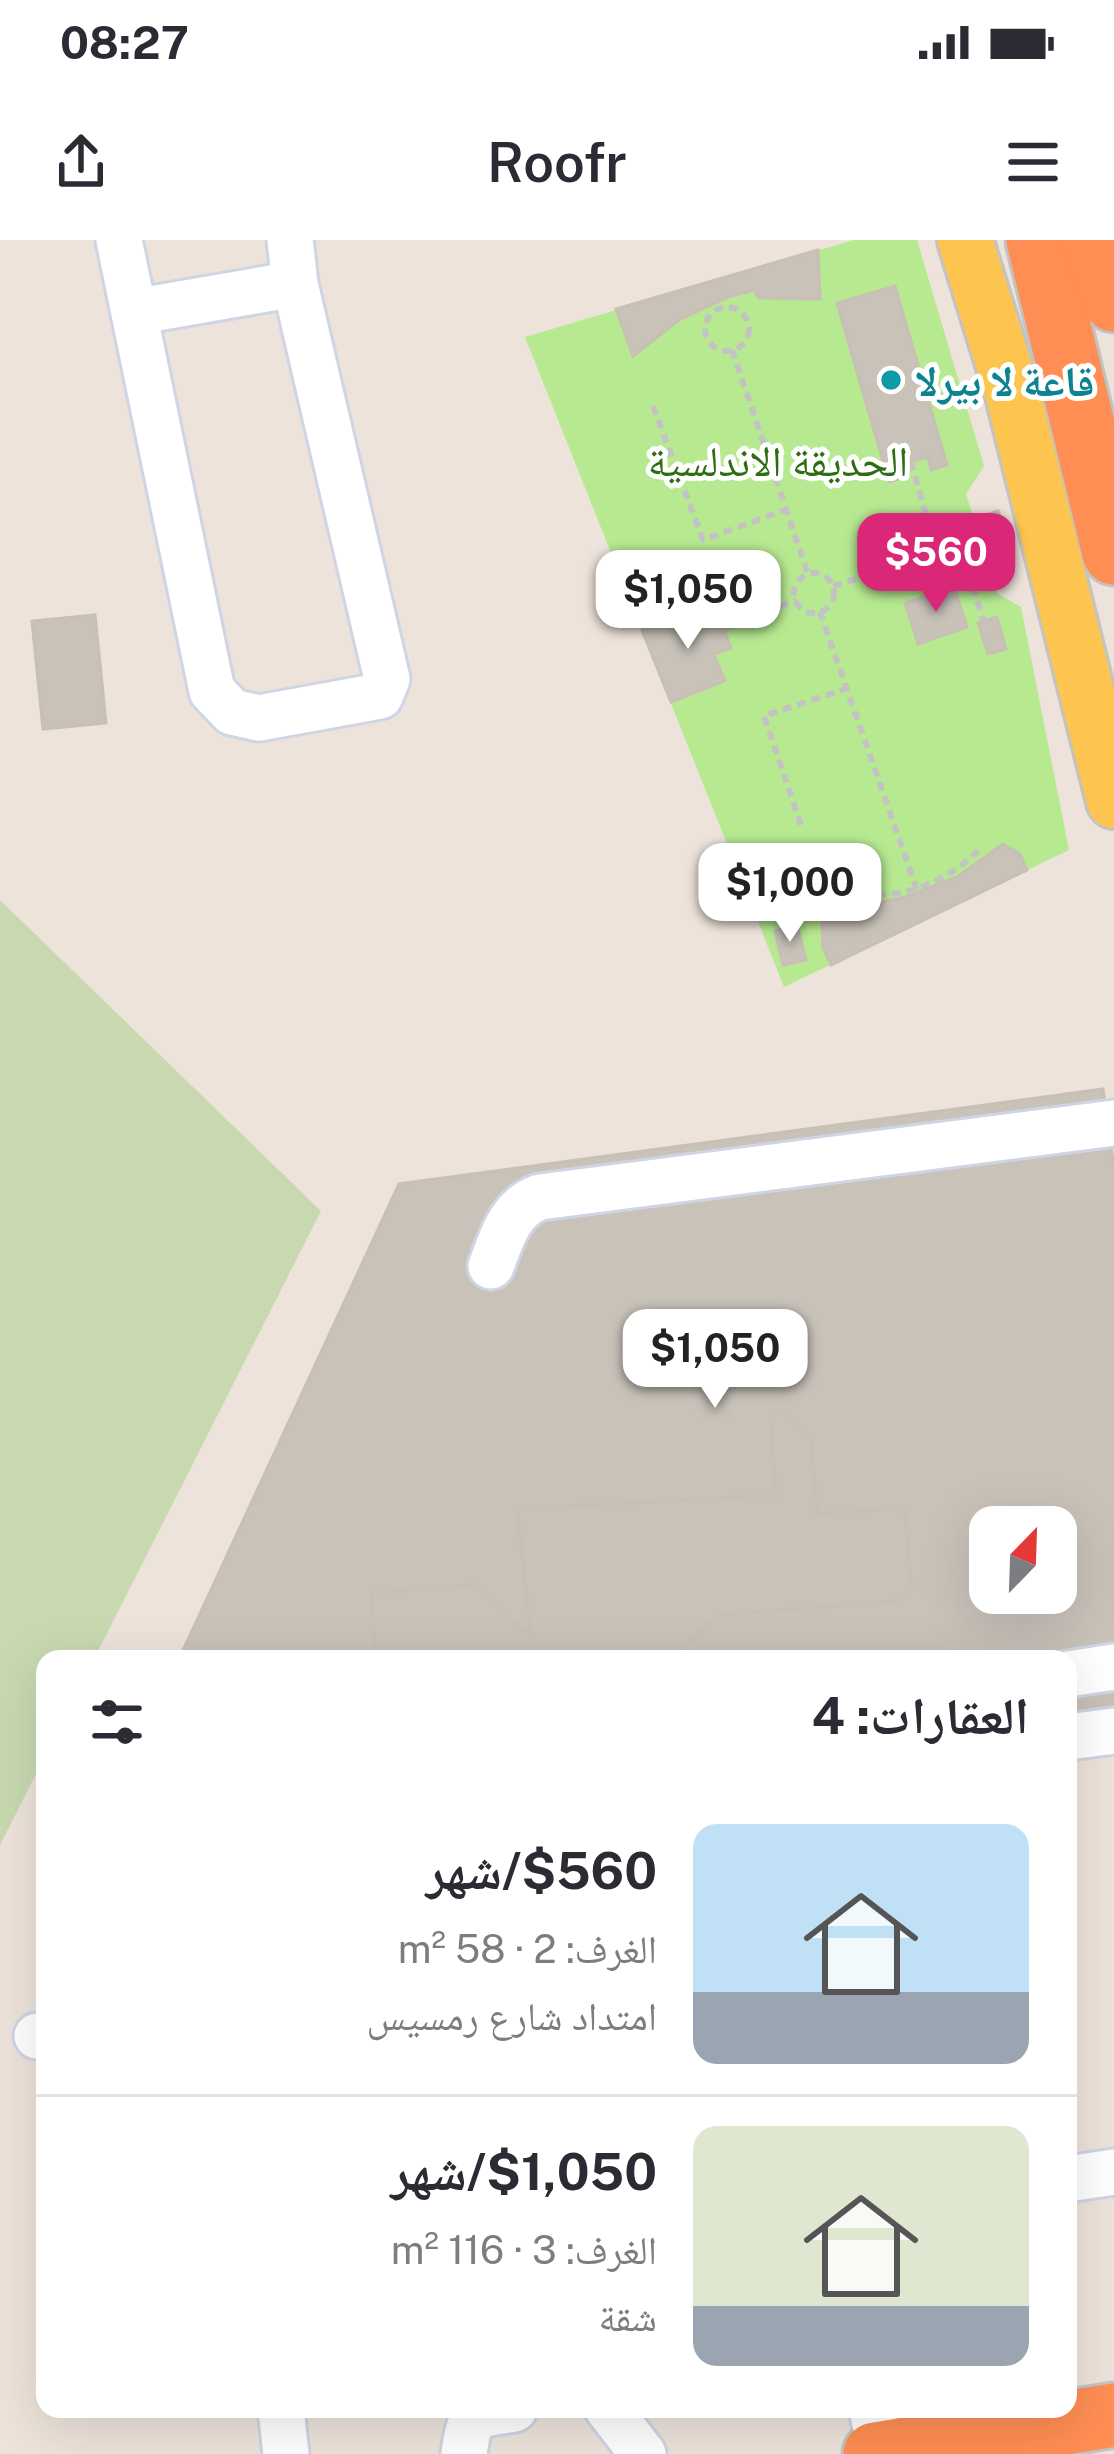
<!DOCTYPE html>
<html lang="ar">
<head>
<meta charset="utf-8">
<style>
  :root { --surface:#fff; --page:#f7f7f7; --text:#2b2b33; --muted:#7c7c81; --line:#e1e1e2; --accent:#db2777 }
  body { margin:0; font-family:"Public Sans","Noto Naskh Arabic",sans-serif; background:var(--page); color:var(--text); direction:rtl; height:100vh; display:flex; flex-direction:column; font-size:45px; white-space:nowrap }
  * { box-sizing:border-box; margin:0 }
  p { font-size:39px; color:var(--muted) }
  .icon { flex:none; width:66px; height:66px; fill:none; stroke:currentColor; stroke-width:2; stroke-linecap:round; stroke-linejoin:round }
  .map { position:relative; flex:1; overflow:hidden; direction:ltr }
  .details { position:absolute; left:36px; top:1410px; width:1041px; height:768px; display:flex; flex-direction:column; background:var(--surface); border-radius:24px; box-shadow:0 12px 48px #0002; direction:rtl }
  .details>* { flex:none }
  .needle { width:78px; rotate:23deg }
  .controls { position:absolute; left:969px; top:1266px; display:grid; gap:24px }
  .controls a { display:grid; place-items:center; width:108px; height:108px; border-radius:24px; background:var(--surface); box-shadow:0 12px 48px #0002; font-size:60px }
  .price { position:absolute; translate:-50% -102px; padding:0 27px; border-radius:24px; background:#fff; color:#222; font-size:39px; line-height:78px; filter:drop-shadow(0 3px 6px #0008) }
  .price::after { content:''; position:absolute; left:50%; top:72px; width:36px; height:27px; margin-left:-18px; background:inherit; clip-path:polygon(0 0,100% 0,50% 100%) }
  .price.active { background:var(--accent); color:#fff }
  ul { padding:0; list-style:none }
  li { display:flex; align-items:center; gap:36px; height:300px; padding:0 48px }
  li+li { border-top:3px solid var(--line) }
  li span { display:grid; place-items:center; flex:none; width:336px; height:240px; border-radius:24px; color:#555 }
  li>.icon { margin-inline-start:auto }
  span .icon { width:144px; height:144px; fill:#fffc; stroke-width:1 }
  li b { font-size:51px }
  h2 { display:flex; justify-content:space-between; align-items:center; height:144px; padding:0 48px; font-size:51px }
  .status { display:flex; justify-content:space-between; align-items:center; height:84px; padding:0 60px; background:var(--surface); direction:ltr }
  .status svg { height:33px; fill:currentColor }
  header { display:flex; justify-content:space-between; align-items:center; height:156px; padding:0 48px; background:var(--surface); font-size:54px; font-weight:600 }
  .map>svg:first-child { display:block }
  .green { fill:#b7e991 }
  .cemetery { fill:#c8d9b0 }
  .building { fill:#c8c2b9; stroke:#c9bfb4; stroke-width:3; fill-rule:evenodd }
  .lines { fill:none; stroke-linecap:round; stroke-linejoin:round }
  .minor-casing { stroke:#cfd5e4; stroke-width:51 }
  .major-casing { stroke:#c3c3c3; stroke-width:60 }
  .highway-casing { stroke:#c3c3c3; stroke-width:69 }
  .path { stroke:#c3c3c3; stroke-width:6; stroke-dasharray:9 6; stroke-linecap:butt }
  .minor { stroke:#fff; stroke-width:45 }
  .major { stroke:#fdc54f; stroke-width:54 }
  .highway { stroke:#ff8e54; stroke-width:63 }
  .culture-dot { fill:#0f9aa8; stroke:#fff; stroke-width:4.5 }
  .labels { text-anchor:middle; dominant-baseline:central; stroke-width:10; stroke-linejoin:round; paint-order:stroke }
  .culture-label { font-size:42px; font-weight:bold; fill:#0d838f; stroke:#fff; text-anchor:start }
  .park-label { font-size:42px; fill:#2e6e13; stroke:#fff }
</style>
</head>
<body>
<div class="status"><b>08:27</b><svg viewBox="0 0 49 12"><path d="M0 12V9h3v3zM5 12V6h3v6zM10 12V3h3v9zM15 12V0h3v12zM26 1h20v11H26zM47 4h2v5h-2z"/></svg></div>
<header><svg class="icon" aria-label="menu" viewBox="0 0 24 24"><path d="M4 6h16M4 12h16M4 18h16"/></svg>Roofr<svg class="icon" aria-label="share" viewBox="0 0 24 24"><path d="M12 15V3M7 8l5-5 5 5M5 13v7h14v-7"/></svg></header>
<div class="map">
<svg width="1114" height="2214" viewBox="0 0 1114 2214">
  <rect width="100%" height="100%" fill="#ede3da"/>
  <path class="green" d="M 854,0 L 917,0 L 984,226 L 966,254 L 997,353 L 1021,367 L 1069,610 L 784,747 L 525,97 Z"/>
  <path class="cemetery" d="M 0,660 L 321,971 L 94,1419 L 45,1419 L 45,1516 L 0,1605 Z"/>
  <g class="building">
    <path d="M 818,10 L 820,59 L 759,58 L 754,50 L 728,57 L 679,80 L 633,116 L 616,69 Z"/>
    <path d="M 895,46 L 947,225 L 931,230 L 928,217 L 905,223 L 909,236 L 889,242 L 837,63 Z"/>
    <path d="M 998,271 L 1013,314 L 971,329 L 956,285 Z"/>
    <path d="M 954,347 L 967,387 L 918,404 L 905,363 Z"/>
    <path d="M 700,367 L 705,379 L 718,374 L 731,408 L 714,414 L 725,441 L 671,462 L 642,390 Z"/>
    <path d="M 95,375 L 106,483 L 43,489 L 32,381 Z"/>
    <path d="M 997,377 L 1006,409 L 988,414 L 978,383 Z"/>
    <path d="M 1003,604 L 1020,614 L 1027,630 L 831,725 L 823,708 L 821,662 L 877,663 L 905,657 L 957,637 Z"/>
    <path d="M 797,685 L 806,720 L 783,725 L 775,691 Z"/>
    <path d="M 1103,849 L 1114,928 L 1114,1464 L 1068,1470 L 1068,1419 L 179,1419 L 399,944 ZM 990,1287 L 1056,1287 L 1056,1353 L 990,1353 Z"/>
    <path d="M 784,1172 L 811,1198 L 817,1274 L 905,1268 L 911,1347 L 897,1361 L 717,1375 L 683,1411 L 622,1415 L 618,1419 L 376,1419 L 371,1353 L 475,1345 L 531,1396 L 517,1269 L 776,1255 L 770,1173 Z"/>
  </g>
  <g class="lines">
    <g class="minor-casing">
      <g id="minor">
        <path d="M 119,0 L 212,451 L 232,472 L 259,478 L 380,456 L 387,439 L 295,44 L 290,0"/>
        <path d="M 134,72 L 295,44"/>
        <path d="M 491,1026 C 502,998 509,968 540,957 L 1114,883"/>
        <path d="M 1068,1434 L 1114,1427"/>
        <path d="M 1068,1497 L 1114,1491"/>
        <path d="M 37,1796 L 45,1795"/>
        <path d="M 1068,1939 L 1114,1932"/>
        <path d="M 281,2169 L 286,2214"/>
        <path d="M 608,2169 L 643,2214"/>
        <path d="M 872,2169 L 881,2213"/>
        <path d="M 464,2214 C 470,2171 473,2176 514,2169"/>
      </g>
    </g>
    <g class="major-casing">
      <path id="major" d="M 965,0 L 1013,155 L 1114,561"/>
    </g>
    <g class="highway-casing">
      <g id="highway">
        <path d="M 1038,0 L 1114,313"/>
        <path d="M 1093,0 L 1114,60"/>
        <path d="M 875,2214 L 1114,2175"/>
      </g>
    </g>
    <g class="path">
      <circle cx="727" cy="89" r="22"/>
      <path d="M 732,110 L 808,334"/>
      <path d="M 653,166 L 703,300 L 785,270"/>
      <path d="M 911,222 L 937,314"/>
      <path d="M 928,317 L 939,353"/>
      <path d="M 979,326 L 981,331 L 969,336 L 984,381"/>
      <circle cx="814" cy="353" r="20"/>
      <path d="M 833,346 L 963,306"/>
      <path d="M 820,372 L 917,650"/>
      <path d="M 724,389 L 796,360"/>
      <path d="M 801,585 L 764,476 L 845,449"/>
      <path d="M 847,653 C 898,661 941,646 978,611"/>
    </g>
    <use href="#minor" class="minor"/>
    <use href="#major" class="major"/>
    <use href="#highway" class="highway"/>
  </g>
  <circle class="culture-dot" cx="891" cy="140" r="12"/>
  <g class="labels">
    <g class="culture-label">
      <text x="915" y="140">قاعة لا بيرلا</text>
    </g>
    <g class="park-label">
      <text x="778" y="220">الحديقة الاندلسية</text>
    </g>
  </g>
</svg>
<div class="controls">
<a><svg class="needle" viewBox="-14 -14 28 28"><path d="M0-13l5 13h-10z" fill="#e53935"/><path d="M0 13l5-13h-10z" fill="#7c7c81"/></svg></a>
</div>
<b class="price active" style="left:936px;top:375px">$560</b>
<b class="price" style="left:688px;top:412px">$1,050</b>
<b class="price" style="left:790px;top:705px">$1,000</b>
<b class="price" style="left:715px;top:1171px">$1,050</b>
<section class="details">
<h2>العقارات: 4<svg class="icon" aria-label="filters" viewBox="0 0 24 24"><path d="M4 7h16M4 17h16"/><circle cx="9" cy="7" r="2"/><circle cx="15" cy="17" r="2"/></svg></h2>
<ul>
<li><span style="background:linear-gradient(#bfe0f5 70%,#9aa5b1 0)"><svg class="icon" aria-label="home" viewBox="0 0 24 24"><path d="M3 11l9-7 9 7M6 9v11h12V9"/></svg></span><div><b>$560/شهر</b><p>الغرف: 2 · 58 m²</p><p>امتداد شارع رمسيس</p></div></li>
<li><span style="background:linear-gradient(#dfe7d0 75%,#9aa5b1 0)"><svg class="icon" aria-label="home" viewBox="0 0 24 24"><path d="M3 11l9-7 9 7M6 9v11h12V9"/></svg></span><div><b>$1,050/شهر</b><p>الغرف: 3 · 116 m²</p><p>شقة</p></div></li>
</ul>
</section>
</div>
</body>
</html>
